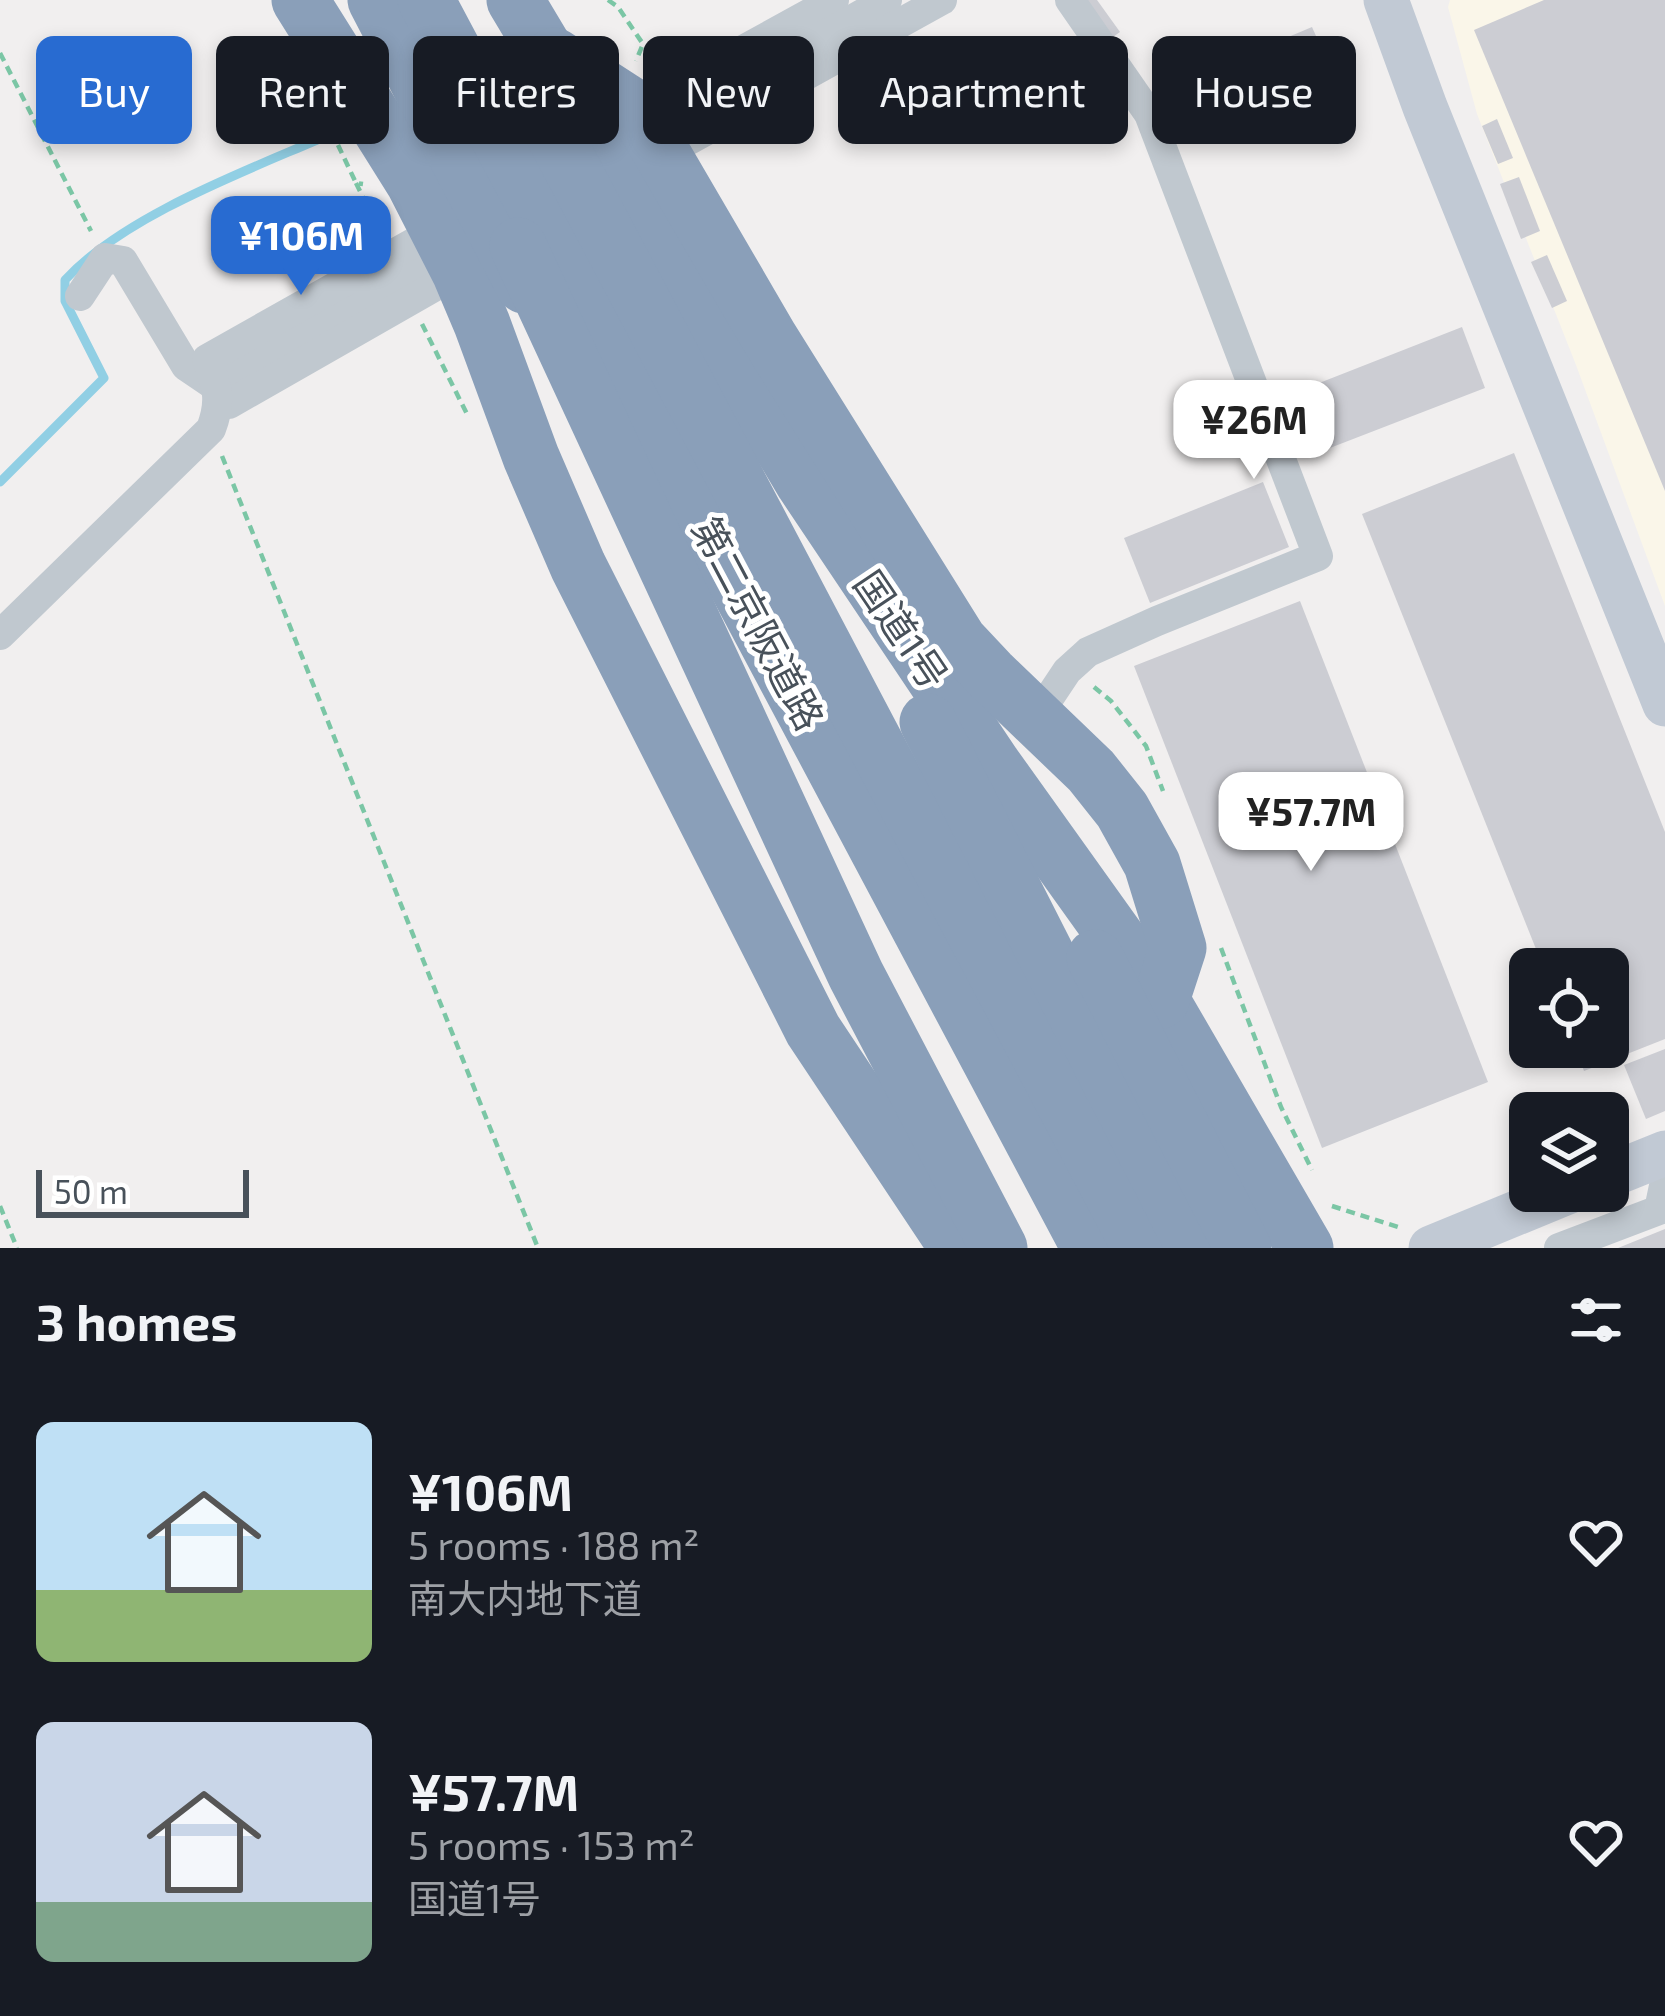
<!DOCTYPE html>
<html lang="en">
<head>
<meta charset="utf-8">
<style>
  :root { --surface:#171b24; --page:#242831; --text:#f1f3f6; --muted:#9ea1a6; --accent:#286bd1 }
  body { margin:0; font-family:"Exo 2","Noto Sans JP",sans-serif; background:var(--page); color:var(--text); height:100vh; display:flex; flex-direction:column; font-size:45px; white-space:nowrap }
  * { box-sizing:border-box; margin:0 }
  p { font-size:39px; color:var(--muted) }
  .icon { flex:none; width:66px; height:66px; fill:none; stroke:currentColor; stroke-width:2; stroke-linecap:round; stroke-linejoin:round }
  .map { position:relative; height:1248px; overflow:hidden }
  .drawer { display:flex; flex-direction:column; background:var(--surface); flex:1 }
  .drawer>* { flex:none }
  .banner { position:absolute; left:36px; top:36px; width:1593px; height:108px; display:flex; gap:24px }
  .buttons { position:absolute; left:1509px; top:948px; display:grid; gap:24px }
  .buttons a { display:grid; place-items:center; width:120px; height:120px; border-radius:18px; background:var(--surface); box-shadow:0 6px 18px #0003; font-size:60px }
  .scale { position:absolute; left:36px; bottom:30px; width:213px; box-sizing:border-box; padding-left:12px; border:6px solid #48515a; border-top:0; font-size:33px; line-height:42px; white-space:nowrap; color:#48515a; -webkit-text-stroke:9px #fff; paint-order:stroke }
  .price { position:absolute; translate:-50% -102px; padding:0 27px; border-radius:24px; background:#fff; color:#222; font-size:39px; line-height:78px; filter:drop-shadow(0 3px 6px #0008) }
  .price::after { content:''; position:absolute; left:50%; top:72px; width:36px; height:27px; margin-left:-18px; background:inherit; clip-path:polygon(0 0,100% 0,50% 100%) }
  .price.current { background:var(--accent); color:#fff }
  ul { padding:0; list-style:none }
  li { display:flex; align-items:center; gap:36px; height:300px; padding:0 36px }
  li span { display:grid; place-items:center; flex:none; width:336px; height:240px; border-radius:18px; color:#555 }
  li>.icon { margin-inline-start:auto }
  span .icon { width:144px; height:144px; fill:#fffc; stroke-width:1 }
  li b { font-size:51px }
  h2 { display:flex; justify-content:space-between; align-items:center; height:144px; padding:0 36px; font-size:51px }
  .tag { padding:0 42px; border-radius:18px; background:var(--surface); box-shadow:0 6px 18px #0003; font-size:42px; line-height:108px }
  .tag.current { background:var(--accent); color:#fff }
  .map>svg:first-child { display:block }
  .commercial { fill:#faf6e9 }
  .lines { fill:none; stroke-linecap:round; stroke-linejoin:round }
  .stream { stroke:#91cfe4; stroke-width:9 }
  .building { fill:#cccdd3 }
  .path { stroke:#7bc6a5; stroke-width:4.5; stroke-dasharray:9 6; stroke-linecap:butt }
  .street { stroke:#c0c8cf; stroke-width:30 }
  .secondary { stroke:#c1c9d4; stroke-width:45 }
  .highway { stroke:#8a9fb9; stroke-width:57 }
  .labels { text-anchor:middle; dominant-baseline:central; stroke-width:10; stroke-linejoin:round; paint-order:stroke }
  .street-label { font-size:39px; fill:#48515a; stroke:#fff }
</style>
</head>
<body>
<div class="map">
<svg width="1665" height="1248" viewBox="0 0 1665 1248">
  <rect width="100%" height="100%" fill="#f1efef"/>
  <path class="commercial" d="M 1450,0 L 1665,0 L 1665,606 L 1576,365 L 1477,114 L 1448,7 Z"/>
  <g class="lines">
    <path class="stream" d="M 0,482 L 104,378 L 65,301 L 65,280 C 122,218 238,174 317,140"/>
  </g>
  <g class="building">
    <path d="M 1083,0 L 1097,0 L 1120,32 L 1110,39 Z"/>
    <path d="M 1544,0 L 1665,0 L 1665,491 L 1474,30 Z"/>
    <path d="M 1312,27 L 1316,36 L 1202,84 L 1198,75 Z"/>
    <path d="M 1497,119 L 1513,158 L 1498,164 L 1482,126 Z"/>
    <path d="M 1519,177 L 1540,231 L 1521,239 L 1500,184 Z"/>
    <path d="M 1547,255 L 1567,301 L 1552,308 L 1531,262 Z"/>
    <path d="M 1462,327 L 1485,388 L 1304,458 L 1281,398 Z"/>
    <path d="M 1514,453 L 1665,832 L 1665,1039 L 1584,1071 L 1575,1047 L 1608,1047 L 1608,969 L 1544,969 L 1362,514 Z"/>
    <path d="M 1263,482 L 1289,547 L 1150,603 L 1124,538 Z"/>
    <path d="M 1300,601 L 1488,1082 L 1322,1148 L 1134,666 Z"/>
    <path d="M 1665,1049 L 1665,1111 L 1646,1119 L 1624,1065 Z"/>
    <path d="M 1665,1229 L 1665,1248 L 1618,1248 Z"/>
  </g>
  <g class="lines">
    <g class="path">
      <path d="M 608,0 L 618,7 L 643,44 L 636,61"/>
      <path d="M 0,53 L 91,231"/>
      <path d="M 338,145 L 356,183 L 363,184"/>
      <path d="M 356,183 L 380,232"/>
      <path d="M 422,324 L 468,416"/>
      <path d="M 222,456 L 538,1248"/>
      <path d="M 1094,687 L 1111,701 L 1146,746 L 1163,791"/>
      <path d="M 1221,948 L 1281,1107 L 1312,1170"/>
      <path d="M 0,1206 L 17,1248"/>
      <path d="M 1332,1206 L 1401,1228"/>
    </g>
    <g class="street">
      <path d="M 636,109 L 834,0"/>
      <path d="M 681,116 L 887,0"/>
      <path d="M 665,157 L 682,144 L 942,0"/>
      <path d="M 80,296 L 105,258 L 123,261 L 186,366 L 217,387 L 420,266"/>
      <path d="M 229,404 L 460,272"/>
      <path d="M 0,635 L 211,429 C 222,400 217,387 207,359 L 438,229"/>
      <path d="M 1035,719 L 1067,671 L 1088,652 L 1157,621 L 1318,556 L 1149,114 L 1070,0"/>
      <path d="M 1559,1248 L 1659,1210 L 1665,1181"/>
    </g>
    <g class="secondary">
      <path d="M 1386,0 L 1425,107 L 1665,704"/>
      <path d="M 1608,1176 L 1665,1153"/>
      <path d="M 1431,1248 L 1570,1191"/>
    </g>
    <g class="highway">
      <path d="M 300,0 L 414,182 L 460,272 L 482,324 L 531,457 L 578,566 L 813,1030 L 958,1248"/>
      <path d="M 376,0 L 524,285"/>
      <path d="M 426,0 L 1090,1248"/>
      <path d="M 515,0 L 804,483 L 993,765 L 1161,1000 L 1305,1248"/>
      <path d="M 554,56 L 636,109 L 769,337 L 959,641 L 990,674 L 1091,771 L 1122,810 L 1152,864 L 1178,948 L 1161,1000"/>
      <path d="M 555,136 L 1141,1248"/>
      <path d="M 518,246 L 856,975 L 999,1248"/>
      <path d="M 928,722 L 1195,1248"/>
      <path d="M 1095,958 L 1243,1248"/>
    </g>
  </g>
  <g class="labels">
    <g class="street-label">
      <text transform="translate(759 623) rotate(62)">第二京阪道路</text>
      <text transform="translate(902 629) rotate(56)">国道1号</text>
    </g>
  </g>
</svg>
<div class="buttons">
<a><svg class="icon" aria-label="locate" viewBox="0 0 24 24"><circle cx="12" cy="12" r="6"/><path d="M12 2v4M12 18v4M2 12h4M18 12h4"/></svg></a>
<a><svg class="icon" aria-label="layers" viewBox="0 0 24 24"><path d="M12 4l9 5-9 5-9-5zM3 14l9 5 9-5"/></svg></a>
</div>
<div class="scale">50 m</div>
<b class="price current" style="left:301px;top:298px">¥106M</b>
<b class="price" style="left:1254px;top:482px">¥26M</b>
<b class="price" style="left:1311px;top:874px">¥57.7M</b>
<div class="banner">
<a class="tag current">Buy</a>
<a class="tag">Rent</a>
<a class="tag">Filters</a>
<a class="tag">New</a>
<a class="tag">Apartment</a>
<a class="tag">House</a>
</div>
</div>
<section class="drawer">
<h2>3 homes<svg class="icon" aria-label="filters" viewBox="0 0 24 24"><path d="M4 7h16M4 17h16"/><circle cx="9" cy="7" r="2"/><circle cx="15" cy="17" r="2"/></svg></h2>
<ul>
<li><span style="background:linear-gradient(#bfe0f5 70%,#8fb573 0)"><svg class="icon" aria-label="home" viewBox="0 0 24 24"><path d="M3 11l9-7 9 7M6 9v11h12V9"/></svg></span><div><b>¥106M</b><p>5 rooms · 188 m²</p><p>南大内地下道</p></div><svg class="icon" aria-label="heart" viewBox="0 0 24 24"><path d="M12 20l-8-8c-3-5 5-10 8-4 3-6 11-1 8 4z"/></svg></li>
<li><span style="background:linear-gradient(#c9d6e8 75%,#7fa58c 0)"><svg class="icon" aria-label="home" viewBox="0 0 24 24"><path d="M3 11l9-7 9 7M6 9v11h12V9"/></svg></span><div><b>¥57.7M</b><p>5 rooms · 153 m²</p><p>国道1号</p></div><svg class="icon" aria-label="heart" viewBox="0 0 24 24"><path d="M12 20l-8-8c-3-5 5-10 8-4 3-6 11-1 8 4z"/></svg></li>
</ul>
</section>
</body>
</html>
